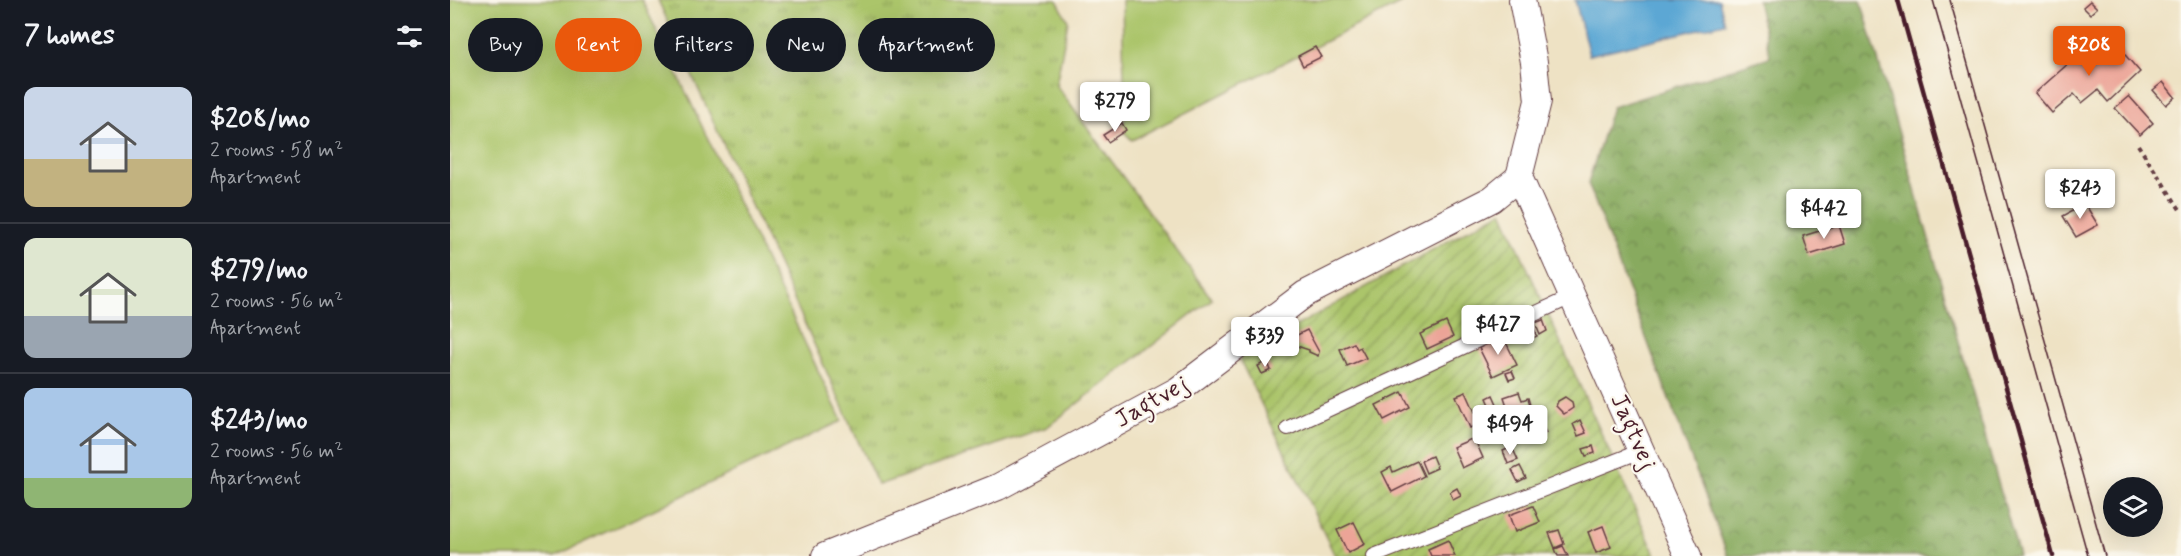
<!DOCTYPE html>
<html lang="en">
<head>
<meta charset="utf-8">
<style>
  :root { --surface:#171b24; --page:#20242c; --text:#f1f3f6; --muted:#9ea1a6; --line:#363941; --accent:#ea580c }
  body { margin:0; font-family:Mynerve,sans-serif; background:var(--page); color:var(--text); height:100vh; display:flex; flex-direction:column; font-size:22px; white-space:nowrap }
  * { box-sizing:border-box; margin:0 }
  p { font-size:20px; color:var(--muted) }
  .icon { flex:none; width:33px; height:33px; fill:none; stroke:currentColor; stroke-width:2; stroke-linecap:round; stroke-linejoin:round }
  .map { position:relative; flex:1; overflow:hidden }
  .drawer { display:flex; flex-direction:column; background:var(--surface); width:450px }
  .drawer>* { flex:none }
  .top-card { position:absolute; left:18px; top:18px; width:570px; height:54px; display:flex; gap:12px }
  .tools { position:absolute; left:1653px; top:477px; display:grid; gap:12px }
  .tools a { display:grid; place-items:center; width:60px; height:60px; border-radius:50%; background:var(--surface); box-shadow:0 6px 24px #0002; font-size:30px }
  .price { position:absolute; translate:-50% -51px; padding:0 14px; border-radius:6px; background:#fff; color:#222; font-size:20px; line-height:39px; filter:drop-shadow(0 2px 3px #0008) }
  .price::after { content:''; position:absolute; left:50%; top:36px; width:18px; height:14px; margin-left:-9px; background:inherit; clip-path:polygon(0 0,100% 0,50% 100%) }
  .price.selected { background:var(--accent); color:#fff }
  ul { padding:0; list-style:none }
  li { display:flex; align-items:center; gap:18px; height:150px; padding:0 24px }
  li+li { border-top:2px solid var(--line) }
  li span { display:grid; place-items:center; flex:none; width:168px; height:120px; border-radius:12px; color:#555 }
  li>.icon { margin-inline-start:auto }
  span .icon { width:72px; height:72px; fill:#fffc; stroke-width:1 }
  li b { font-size:26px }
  h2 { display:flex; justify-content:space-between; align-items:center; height:72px; padding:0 24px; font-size:26px }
  .tag { padding:0 21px; border-radius:27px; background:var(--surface); box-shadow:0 6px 24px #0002; font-size:21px; line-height:54px }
  .tag.selected { background:var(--accent); color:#fff }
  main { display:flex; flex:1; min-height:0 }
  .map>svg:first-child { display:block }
  .grass { fill:url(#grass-tufts); stroke:#7a724b; stroke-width:1.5 }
  .forest { fill:url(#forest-crowns); stroke:#696445; stroke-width:1.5 }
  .park { fill:#abc56b; stroke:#7a724b; stroke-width:1.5 }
  .garden { fill:url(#garden-furrows); stroke:#7a724b; stroke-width:1.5 }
  .water { fill:#5ba7d4; stroke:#526380; stroke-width:1.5 }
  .building { fill:#eca497 }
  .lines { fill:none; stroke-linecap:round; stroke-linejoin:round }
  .lane-casing { stroke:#633c42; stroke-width:16 }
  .street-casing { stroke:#633c42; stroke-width:28 }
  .path { stroke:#633c42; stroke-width:4; stroke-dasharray:4.5 4.5; stroke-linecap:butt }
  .lane { stroke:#fff; stroke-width:14 }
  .street { stroke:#fff; stroke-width:26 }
  .tram { stroke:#4a1f2b; stroke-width:1.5 }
  .rail { stroke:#4a1f2b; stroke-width:4.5 }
  .labels { text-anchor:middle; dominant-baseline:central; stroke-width:4.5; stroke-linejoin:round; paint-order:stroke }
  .street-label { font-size:24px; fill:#4a1f2b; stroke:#fbf7ec }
</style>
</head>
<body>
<main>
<section class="drawer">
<h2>7 homes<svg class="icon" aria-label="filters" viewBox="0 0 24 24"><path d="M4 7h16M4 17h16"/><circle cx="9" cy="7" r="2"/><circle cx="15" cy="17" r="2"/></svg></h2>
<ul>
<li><span style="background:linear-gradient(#c9d6e8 60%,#c2b280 0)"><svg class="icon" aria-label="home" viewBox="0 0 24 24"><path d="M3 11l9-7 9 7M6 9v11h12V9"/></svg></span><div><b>$208/mo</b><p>2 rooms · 58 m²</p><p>Apartment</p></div></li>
<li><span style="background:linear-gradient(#dfe7d0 65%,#9aa5b1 0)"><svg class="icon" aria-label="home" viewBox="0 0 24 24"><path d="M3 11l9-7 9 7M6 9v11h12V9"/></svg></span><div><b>$279/mo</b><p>2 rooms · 56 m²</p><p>Apartment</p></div></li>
<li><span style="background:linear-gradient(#a9c7e8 75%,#8fb573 0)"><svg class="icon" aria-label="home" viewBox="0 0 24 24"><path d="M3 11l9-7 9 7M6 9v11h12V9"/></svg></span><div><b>$243/mo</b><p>2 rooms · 56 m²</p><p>Apartment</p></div></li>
</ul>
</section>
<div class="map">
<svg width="1731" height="556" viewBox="0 0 1731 556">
  <defs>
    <pattern id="grass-tufts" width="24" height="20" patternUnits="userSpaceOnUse" patternTransform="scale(1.5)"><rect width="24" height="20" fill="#abc56b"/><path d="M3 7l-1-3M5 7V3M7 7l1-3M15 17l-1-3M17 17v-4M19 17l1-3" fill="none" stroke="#8d9f58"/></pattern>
    <pattern id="forest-crowns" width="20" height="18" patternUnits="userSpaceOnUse" patternTransform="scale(1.5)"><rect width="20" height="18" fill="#88aa5f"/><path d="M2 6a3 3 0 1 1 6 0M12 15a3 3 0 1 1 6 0" fill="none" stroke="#718a4f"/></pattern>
    <pattern id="garden-furrows" width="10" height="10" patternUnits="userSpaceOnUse" patternTransform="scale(1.5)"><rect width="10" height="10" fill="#abc56b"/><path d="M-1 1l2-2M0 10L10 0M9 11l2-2" fill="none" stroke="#8d9f58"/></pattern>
  </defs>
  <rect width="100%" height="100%" fill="#fbf7ec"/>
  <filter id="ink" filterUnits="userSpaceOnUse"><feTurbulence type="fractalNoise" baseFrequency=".0167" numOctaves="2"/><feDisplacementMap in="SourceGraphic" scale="12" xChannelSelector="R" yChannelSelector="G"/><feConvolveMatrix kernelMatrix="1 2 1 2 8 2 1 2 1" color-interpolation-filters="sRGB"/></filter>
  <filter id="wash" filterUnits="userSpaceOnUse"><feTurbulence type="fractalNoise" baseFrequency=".008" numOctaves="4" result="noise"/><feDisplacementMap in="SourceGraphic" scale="24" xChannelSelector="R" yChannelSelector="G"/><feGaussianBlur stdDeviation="1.35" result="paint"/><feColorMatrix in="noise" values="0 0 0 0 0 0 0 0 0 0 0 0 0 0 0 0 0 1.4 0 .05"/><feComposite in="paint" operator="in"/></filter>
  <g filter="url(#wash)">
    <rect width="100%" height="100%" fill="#eee2c4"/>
    <path class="grass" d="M 208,0 L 607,0 L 618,21 L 606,85 L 762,299 L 597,427 L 428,485 Z"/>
    <path class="forest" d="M 1307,0 L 1411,0 L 1569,556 L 1278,556 L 1138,183 L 1162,107 L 1320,57 Z"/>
    <g class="park">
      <path d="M 0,0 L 192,0 L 392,421 L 105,556 L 0,556 Z"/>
      <path d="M 672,0 L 957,0 L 682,140 L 674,132 L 676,130 L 672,123 L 675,120 Z"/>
    </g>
    <path class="garden" d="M 1052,211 L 1206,556 L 885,556 L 789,358 Z"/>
    <path class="water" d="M 1125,0 L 1269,0 L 1275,23 L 1139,55 Z"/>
    <g id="blocks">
      <g class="building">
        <path d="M 1640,1 L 1647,8 L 1640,14 L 1633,7 Z"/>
        <path d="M 1645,40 L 1660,57 L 1670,49 L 1690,72 L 1658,102 L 1648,90 L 1632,103 L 1624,94 L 1602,113 L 1585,93 Z"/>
        <path d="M 865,47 L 871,57 L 853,66 L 848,56 Z"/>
        <path d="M 1713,82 L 1725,97 L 1716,105 L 1703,90 Z"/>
        <path d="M 1679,96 L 1703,123 L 1690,135 L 1665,108 Z"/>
        <path d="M 672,123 L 676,130 L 658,142 L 653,135 Z"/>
        <path d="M 1635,204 L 1648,225 L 1626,237 L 1613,216 Z"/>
        <path d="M 1389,225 L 1395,244 L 1359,255 L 1353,236 Z"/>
        <path d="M 1093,320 L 1097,331 L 1090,335 L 1085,323 Z"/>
        <path d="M 996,322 L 1003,337 L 977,349 L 970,334 Z"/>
        <path d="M 1083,326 L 1087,336 L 1079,340 L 1074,330 Z"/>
        <path d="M 857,330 L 869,352 L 868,356 L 859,352 L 859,350 L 844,345 L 847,335 Z"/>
        <path d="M 1053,336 L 1067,365 L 1043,376 L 1029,348 Z"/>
        <path d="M 904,343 L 907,349 L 910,347 L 916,358 L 897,366 L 890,349 Z"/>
        <path d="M 817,361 L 821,370 L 812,374 L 808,366 Z"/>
        <path d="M 1062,371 L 1065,378 L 1059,380 L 1056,373 Z"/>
        <path d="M 952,392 L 960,407 L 934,420 L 926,405 Z"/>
        <path d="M 1016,392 L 1025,412 L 1030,409 L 1035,421 L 1020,428 L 1006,396 Z"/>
        <path d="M 1069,392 L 1072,400 L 1078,398 L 1080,405 L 1059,412 L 1054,397 Z"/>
        <path d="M 1043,395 L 1047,404 L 1041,407 L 1037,398 Z"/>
        <path d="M 1115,397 L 1122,402 L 1123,408 L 1114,414 L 1106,406 L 1108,401 Z"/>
        <path d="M 1079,406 L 1084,417 L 1087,415 L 1096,433 L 1074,444 L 1060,416 Z"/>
        <path d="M 1130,420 L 1136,433 L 1128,436 L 1123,424 Z"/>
        <path d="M 1024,438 L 1033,458 L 1012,468 L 1003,447 Z"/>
        <path d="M 1143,446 L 1145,453 L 1136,456 L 1133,449 Z"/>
        <path d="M 1062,447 L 1068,460 L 1058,464 L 1053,451 Z"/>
        <path d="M 982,456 L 987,468 L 976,473 L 971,461 Z"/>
        <path d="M 967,461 L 974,476 L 942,492 L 932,472 L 941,467 L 943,472 Z"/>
        <path d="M 1070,466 L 1076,478 L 1068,482 L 1062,470 Z"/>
        <path d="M 1007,488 L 1011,496 L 1003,500 L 1000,492 Z"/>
        <path d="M 1083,506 L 1090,522 L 1065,532 L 1059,515 Z"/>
        <path d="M 904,522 L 915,544 L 898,553 L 887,530 Z"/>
        <path d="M 1153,526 L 1161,547 L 1146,553 L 1138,532 Z"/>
        <path d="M 1109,530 L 1114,544 L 1105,548 L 1099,533 Z"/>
        <path d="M 998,540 L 1005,556 L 981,556 L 978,549 Z"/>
        <path d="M 1113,546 L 1118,556 L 1108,556 L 1105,549 Z"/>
      </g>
    </g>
  </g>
  <g filter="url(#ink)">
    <use href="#blocks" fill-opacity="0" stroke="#633c42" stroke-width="1.5"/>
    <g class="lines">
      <g class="lane-casing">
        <g id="lane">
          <path d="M 838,428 L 1121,297"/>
          <path d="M 924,556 L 1191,451"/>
        </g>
      </g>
      <g class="street-casing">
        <g id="street">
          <path d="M 1072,0 L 1084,62 L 1088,101 L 1069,177 L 1238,556"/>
          <path d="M 375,556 L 548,487 L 728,390 L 855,294 L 1042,199 L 1069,177"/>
        </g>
      </g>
      <path class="path" d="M 1688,145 L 1731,211"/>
      <use href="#lane" class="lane"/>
      <use href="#street" class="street"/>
      <g class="tram">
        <path d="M 1483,0 L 1638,556"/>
        <path d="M 1500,0 L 1655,556"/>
      </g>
      <path class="rail" d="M 1448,0 L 1603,556"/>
    </g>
  </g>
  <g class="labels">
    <g class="street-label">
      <text transform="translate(702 402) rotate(-30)">Jagtvej</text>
      <text transform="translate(1183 432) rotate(66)">Jagtvej</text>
    </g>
  </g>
</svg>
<div class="tools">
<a><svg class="icon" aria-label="layers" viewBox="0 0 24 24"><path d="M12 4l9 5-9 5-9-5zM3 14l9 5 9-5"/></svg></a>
</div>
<b class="price selected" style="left:1639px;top:77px">$208</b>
<b class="price" style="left:665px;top:133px">$279</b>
<b class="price" style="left:1630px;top:220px">$243</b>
<b class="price" style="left:1374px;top:240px">$442</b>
<b class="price" style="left:1048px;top:356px">$427</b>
<b class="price" style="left:815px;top:368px">$339</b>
<b class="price" style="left:1060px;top:456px">$494</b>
<div class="top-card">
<a class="tag">Buy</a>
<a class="tag selected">Rent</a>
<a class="tag">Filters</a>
<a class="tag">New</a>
<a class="tag">Apartment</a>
</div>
</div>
</main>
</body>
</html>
